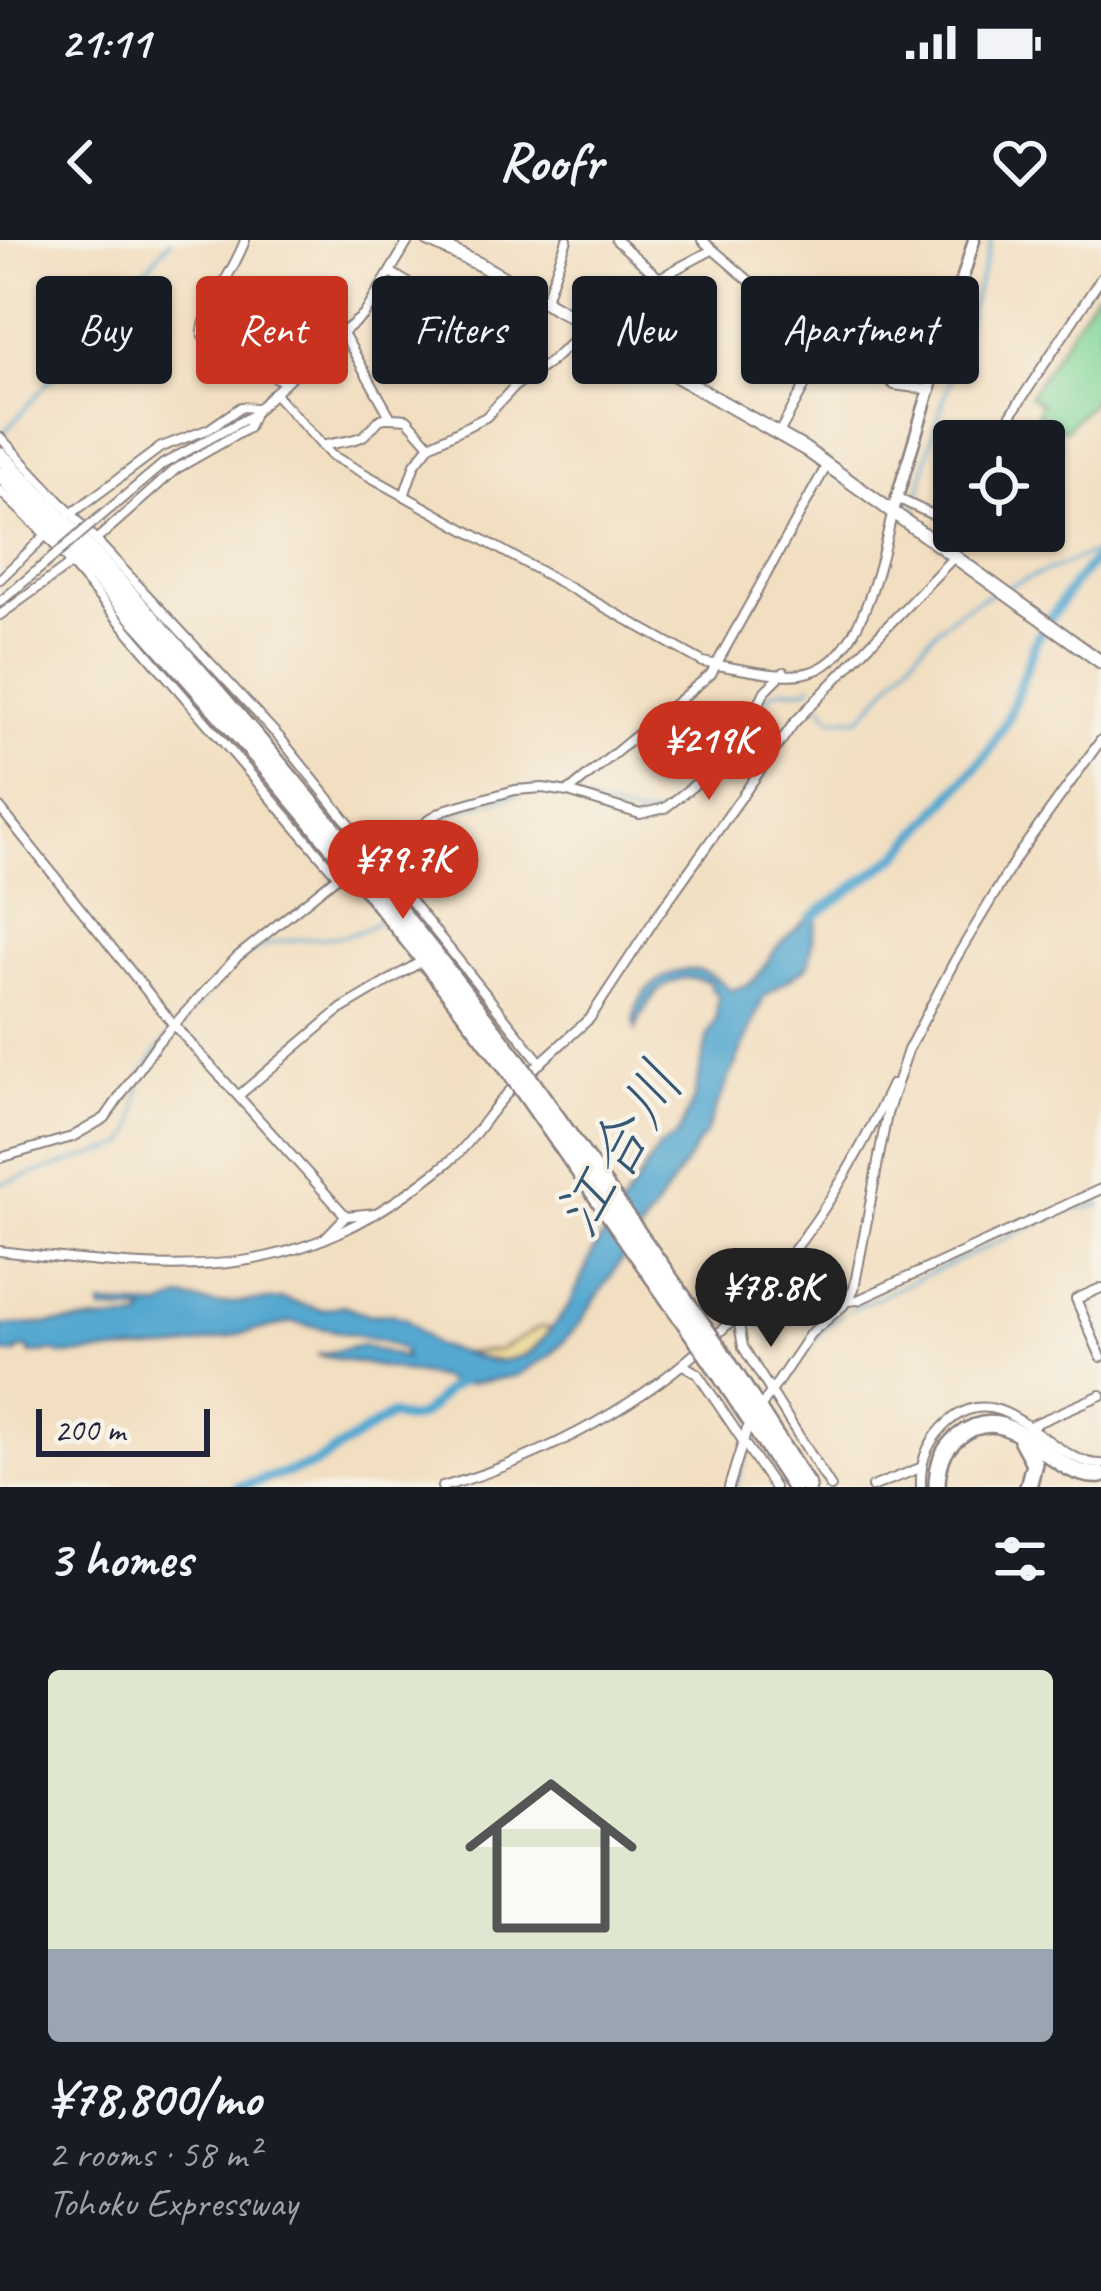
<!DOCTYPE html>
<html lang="en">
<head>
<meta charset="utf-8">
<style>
  :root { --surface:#171b24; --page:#20242c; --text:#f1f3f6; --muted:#9ea1a6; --accent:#c8321e }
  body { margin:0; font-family:Caveat,"Klee One",sans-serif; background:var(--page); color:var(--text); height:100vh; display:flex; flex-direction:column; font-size:45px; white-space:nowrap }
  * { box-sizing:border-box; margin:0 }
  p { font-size:39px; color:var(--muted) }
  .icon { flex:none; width:66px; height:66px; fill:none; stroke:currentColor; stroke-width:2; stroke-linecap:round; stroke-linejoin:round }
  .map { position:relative; height:1247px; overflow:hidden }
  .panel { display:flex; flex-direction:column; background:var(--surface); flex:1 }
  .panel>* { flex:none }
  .top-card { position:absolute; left:36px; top:36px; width:1029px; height:108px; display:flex; gap:24px }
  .fabs { position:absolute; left:933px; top:180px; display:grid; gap:24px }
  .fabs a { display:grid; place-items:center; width:132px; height:132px; border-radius:12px; background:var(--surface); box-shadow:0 3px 9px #0004; font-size:60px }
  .scale { position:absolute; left:36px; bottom:30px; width:174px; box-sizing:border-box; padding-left:12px; border:6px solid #22223b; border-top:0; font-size:33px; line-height:42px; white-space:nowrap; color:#22223b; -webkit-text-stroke:9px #f7f3e8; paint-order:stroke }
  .price { position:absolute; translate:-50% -102px; padding:0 27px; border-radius:42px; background:var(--accent); color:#fff; font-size:39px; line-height:78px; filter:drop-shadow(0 3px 6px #0008) }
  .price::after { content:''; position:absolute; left:50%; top:72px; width:36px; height:27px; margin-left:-18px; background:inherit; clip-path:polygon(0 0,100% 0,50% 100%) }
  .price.current { background:#222; color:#fff }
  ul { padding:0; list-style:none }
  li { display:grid; align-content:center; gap:24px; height:636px; padding:0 48px }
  li span { display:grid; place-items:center; height:372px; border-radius:12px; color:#555 }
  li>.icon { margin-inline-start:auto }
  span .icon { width:216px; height:216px; fill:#fffc; stroke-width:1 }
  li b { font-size:51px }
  h2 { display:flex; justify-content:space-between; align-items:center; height:144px; padding:0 48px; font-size:51px }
  .tag { padding:0 42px; border-radius:12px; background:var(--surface); box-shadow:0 3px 9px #0004; font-size:42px; line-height:108px }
  .tag.current { background:var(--accent); color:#fff }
  .status { display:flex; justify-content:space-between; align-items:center; height:84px; padding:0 60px; background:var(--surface); direction:ltr }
  .status svg { height:33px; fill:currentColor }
  header { display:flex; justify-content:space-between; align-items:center; height:156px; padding:0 48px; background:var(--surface); font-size:54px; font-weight:700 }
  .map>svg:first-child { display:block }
  .green { fill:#80d699; stroke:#517c6a; stroke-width:3 }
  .sand { fill:#eeda9e; stroke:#887e6c; stroke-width:3 }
  .water { fill:#55a8d0; stroke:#3c6586; stroke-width:3 }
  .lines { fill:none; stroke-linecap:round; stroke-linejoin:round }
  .stream { stroke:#55a8d0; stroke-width:3 }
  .river { stroke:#55a8d0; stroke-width:10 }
  .street-casing { stroke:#8a807e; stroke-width:12 }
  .secondary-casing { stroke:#8a807e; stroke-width:15 }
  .primary-casing { stroke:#8a807e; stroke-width:16 }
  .highway-casing { stroke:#8a807e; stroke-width:20 }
  .street { stroke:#fff; stroke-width:8 }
  .secondary { stroke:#fff; stroke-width:10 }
  .primary { stroke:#fff; stroke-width:12 }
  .highway { stroke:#fff; stroke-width:15 }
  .street-bridge-casing { stroke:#8a807e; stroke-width:12; stroke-linecap:butt }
  .highway-bridge-casing { stroke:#8a807e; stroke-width:20; stroke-linecap:butt }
  .street-bridge { stroke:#fff; stroke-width:8 }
  .highway-bridge { stroke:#fff; stroke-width:15 }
  .labels { text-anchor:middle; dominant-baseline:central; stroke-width:9; stroke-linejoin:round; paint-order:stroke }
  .water-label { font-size:63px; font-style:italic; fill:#365877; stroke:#f7f3e8 }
</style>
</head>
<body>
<div class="status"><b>21:11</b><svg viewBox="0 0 49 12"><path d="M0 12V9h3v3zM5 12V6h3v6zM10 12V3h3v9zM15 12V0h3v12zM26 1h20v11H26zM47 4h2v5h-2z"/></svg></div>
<header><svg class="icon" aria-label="back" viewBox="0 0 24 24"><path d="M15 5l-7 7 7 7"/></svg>Roofr<svg class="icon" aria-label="heart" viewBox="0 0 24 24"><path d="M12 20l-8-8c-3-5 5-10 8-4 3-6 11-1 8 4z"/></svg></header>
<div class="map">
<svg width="1101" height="1247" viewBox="0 0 1101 1247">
  <rect width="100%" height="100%" fill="#f7f3e8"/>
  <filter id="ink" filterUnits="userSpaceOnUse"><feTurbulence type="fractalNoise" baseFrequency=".00833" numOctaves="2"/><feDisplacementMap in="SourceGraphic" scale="24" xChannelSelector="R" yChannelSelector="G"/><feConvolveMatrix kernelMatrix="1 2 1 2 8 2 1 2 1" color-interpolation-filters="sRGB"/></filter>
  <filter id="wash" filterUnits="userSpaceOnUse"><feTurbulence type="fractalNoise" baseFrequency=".004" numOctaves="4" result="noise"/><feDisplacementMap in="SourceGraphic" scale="48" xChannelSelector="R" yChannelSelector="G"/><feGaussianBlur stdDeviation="2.7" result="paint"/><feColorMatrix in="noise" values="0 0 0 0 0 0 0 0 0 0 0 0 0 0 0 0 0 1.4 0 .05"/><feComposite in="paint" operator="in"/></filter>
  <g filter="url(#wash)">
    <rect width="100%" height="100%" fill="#f2dec0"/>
    <path class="green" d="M 1096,52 L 1101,55 L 1101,153 L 1065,190 L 1037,174 L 1041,164 L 1029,156 Z"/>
    <path class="sand" d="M 542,1086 L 551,1090 C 520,1126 506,1125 462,1113 L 499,1110 Z"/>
    <path class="water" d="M 819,668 L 808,726 L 764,757 L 706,892 L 577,1087 L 550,1116 L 516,1136 L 455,1146 L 441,1138 L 317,1115 L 362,1105 L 405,1118 L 403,1110 L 385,1102 L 293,1082 L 180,1108 L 62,1115 L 54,1111 L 31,1114 L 28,1108 L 18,1110 L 16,1114 L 0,1113 L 0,1086 L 140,1079 L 146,1072 L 101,1071 L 101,1065 L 161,1067 L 181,1058 L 215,1064 L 282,1059 L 323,1070 L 343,1065 L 370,1075 L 392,1074 L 406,1079 L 435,1105 L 462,1113 L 496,1122 L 524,1116 L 534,1110 L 569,1066 L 594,1010 L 659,907 L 677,896 L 694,859 L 708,795 L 716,780 L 718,755 L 710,747 L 711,743 C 672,726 647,756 636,789 C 626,755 674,719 707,733 C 715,736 724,745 731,750 C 763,742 757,732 777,708 C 788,694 806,681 819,668 Z"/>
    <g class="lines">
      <g class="stream">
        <path d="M 3,194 L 171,0"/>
        <path d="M 914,278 L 930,205 L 992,0"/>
        <path d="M 1006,347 L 1101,310"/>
        <path d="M 820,463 L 832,478 L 860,478 C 907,431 930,377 997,351"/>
        <path d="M 537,552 L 563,556 L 638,577 L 661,575 L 739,515 L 770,454 L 780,449 L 805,450 L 812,444"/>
        <path d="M 444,575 L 521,553"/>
        <path d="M 398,638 L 415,601"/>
        <path d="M 180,785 C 203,760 229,721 261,707 C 299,691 346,708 379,680"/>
        <path d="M 0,944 L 125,905 C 141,887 134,862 141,840 C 148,820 161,806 174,792"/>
        <path d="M 850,1070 L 1063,972 L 1101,965"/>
        <path d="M 767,1170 L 820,1092 L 841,1074"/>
        <path d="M 736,1247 L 751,1197"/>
      </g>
      <g class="river">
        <path d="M 811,678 L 900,614 L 987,514 L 1008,478 L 1037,398 L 1074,343 L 1101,313"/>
        <path d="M 237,1247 L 313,1225 L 391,1175 C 429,1190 429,1156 461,1141"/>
      </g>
    </g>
  </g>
  <g filter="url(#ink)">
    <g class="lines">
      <g class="street-casing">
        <g id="street">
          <path d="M 245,0 C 236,29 200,73 203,97 L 284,142"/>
          <path d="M 616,0 L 658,37"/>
          <path d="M 702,0 L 767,56 L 805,71 L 894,145 L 931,150"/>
          <path d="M 392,33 L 485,90"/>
          <path d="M 545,61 L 567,0"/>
          <path d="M 592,87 L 640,43 L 663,36 L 712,10"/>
          <path d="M 343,93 L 391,178"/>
          <path d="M 274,153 L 331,215 L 703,422 L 717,425 C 744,429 784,440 810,432 C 864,417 881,317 893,271"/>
          <path d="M 779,193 L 833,94"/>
          <path d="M 0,197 L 280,498 L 541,823"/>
          <path d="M 1000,201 L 1007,181 L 1101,38"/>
          <path d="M 322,206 C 334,202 353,202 363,196 C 386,179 368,176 407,179 L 430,205"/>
          <path d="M 0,251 L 46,295 L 0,339"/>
          <path d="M 404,256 L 415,224 L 430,205 L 486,177 L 515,146 L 549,123 L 589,87"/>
          <path d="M 897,258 L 954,285"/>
          <path d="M 71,274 L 161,207 L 209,189 L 241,167 L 256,168 L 248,188 L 176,229 L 96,300"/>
          <path d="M 94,282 L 163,224 L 251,176 L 306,122 L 364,75 L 409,0"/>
          <path d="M 46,295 L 336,634"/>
          <path d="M 0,362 L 52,318"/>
          <path d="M 0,375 L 72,323"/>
          <path d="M 569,551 L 711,434 L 827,225"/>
          <path d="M 0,568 L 173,784 L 346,976"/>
          <path d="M 394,636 L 408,604 L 429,579 L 447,569 L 515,550 L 543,548 L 568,552 L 640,574 L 665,568 L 735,513 L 765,451 L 784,432"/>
          <path d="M 528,834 L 590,778 L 657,676 L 794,483 L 954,317"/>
          <path d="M 238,856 L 341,769 L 417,724"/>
          <path d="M 0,918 L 72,897 L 105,878 L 158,802 L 237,717 L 338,636 L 336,634 L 343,628"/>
          <path d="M 324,999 L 346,976 L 375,973"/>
          <path d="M 0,1011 C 187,1033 296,1048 451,920 C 477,898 491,866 517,844"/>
          <path d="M 1101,1048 L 1076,1059 L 1101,1117"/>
          <path d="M 848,1061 L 858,1060 L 1101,949"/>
          <path d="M 738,1078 L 743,1107 L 831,1247"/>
          <path d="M 712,1099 C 790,1030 849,939 892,844"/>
          <path d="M 683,1125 L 697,1133 L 774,1247"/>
          <path d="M 763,1164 L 810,1094 L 843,1066 L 854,1049 L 887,874 L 908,810 L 955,720 L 1018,615 L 1101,500"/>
          <path d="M 1032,1185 L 1101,1155"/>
          <path d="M 442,1247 C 532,1222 631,1171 700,1109"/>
          <path d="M 729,1247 L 747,1189"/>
          <path d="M 872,1247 L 920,1228"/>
          <path d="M 921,1247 C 920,1223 926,1205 943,1187 C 1001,1127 1047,1224 1101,1224"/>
        </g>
      </g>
      <g class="secondary-casing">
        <path id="secondary" d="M 893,271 L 974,0"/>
      </g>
      <g class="primary-casing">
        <path id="primary" d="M 428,0 L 479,24 L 805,209 L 1101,422"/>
      </g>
      <g class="highway-casing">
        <g id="highway">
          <path d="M 0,215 C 184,406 354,607 515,818"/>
          <path d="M 0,234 C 180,421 349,618 505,825"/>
          <path d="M 718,1107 L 808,1247"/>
          <path d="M 708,1116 L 794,1247"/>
          <path d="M 1022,1201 L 1034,1223 L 1028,1247"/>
          <path d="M 937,1247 C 937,1227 942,1209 958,1197 C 1013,1152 1048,1240 1101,1235"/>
        </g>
      </g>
      <use href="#street" class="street"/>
      <use href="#secondary" class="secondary"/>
      <use href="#primary" class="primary"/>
      <use href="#highway" class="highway"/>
      <g class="street-bridge-casing">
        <path id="street-bridge" d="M 52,318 L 94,282"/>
      </g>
      <g class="highway-bridge-casing">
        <g id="highway-bridge">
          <path d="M 515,818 L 718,1107"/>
          <path d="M 505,825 L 708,1116"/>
        </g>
      </g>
      <use href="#street-bridge" class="street-bridge"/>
      <use href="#highway-bridge" class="highway-bridge"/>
    </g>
  </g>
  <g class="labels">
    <g class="water-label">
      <text transform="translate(619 909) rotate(-59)">江合川</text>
    </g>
  </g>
</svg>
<div class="fabs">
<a><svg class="icon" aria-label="locate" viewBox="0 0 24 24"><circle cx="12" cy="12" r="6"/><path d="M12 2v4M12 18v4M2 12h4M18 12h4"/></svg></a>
</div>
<div class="scale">200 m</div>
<b class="price" style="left:709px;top:563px">¥219K</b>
<b class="price" style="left:403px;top:682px">¥79.7K</b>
<b class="price current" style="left:771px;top:1110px">¥78.8K</b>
<div class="top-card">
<a class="tag">Buy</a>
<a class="tag current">Rent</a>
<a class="tag">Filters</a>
<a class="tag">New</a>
<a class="tag">Apartment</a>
</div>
</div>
<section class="panel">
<h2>3 homes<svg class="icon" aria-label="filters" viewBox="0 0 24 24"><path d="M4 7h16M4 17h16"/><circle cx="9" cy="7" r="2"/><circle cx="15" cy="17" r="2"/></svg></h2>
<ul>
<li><span style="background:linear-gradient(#dfe7d0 75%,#9aa5b1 0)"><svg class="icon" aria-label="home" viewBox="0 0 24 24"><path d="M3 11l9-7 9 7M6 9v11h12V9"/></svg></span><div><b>¥78,800/mo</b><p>2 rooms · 58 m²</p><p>Tohoku Expressway</p></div></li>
</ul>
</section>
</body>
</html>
